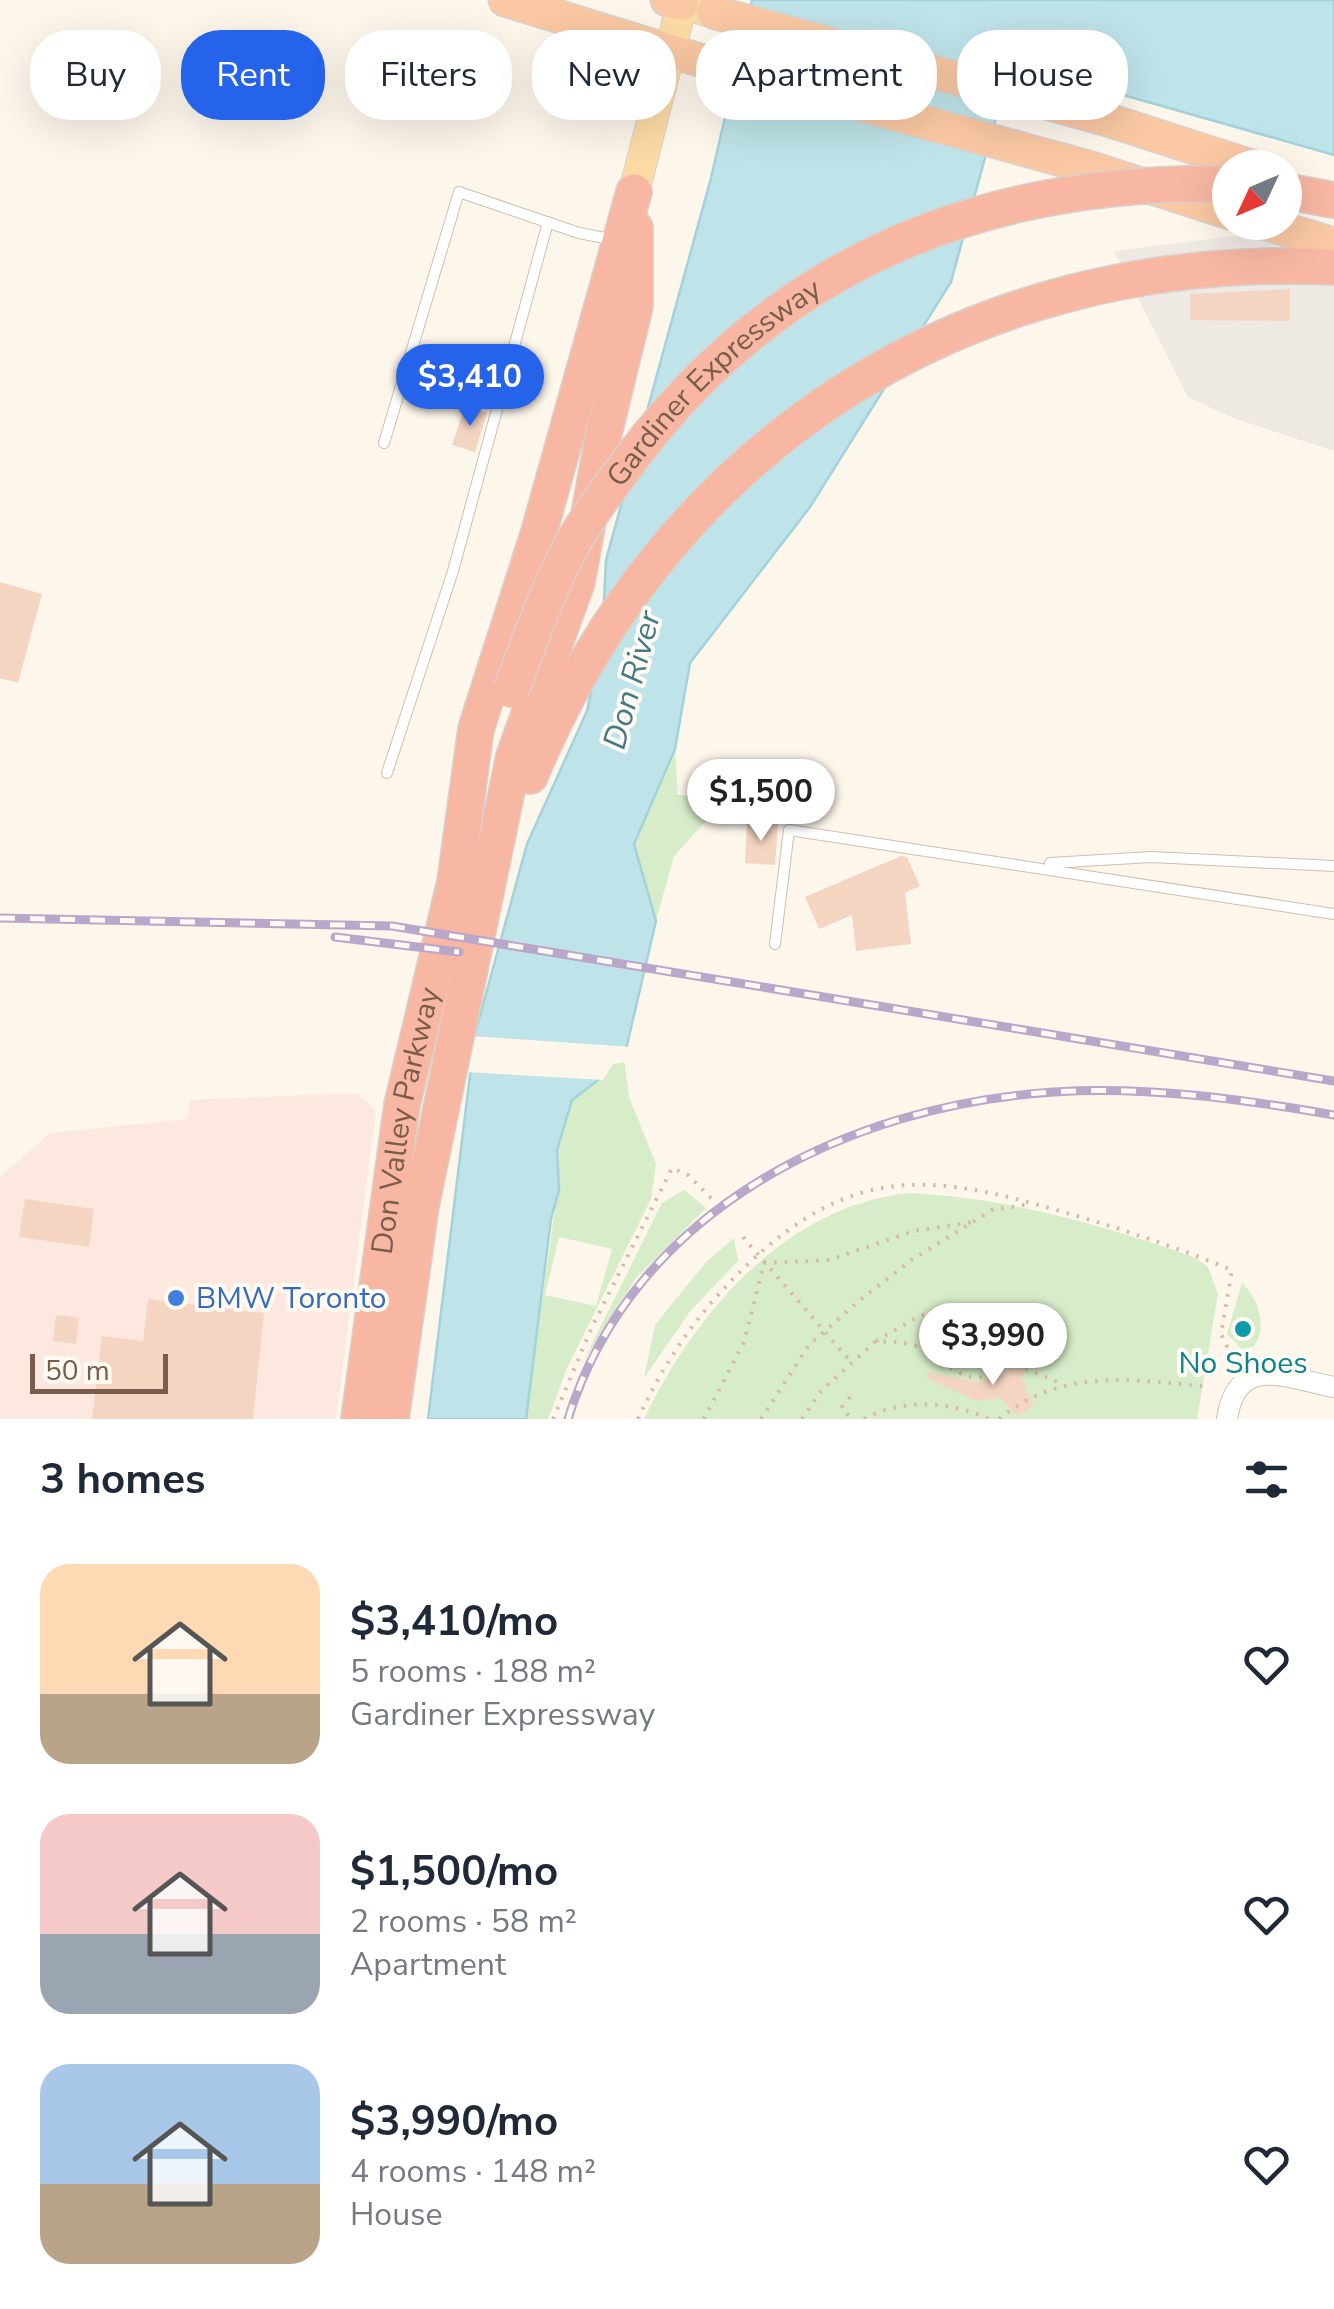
<!DOCTYPE html>
<html lang="en">
<head>
<meta charset="utf-8">
<style>
  :root { --surface:#fff; --page:#f6f6f7; --text:#1f2937; --muted:#747a83; --accent:#2563eb }
  body { margin:0; font-family:"Nunito Sans",sans-serif; background:var(--page); color:var(--text); height:100vh; display:flex; flex-direction:column; font-size:38px; white-space:nowrap }
  * { box-sizing:border-box; margin:0 }
  p { font-size:32px; color:var(--muted) }
  .icon { flex:none; width:55px; height:55px; fill:none; stroke:currentColor; stroke-width:2; stroke-linecap:round; stroke-linejoin:round }
  .map { position:relative; height:1419px; overflow:hidden }
  .drawer { display:flex; flex-direction:column; background:var(--surface); flex:1 }
  .drawer>* { flex:none }
  .hud { position:absolute; left:30px; top:30px; width:1275px; height:90px; display:flex; gap:20px }
  .needle { width:65px; rotate:226deg }
  .fabs { position:absolute; left:1212px; top:150px; display:grid; gap:20px }
  .fabs a { display:grid; place-items:center; width:90px; height:90px; border-radius:50%; background:var(--surface); box-shadow:0 10px 40px #0002; font-size:50px }
  .scale { position:absolute; left:30px; bottom:25px; width:138px; box-sizing:border-box; padding-left:10px; border:5px solid #7a5c4c; border-top:0; font-size:28px; line-height:35px; white-space:nowrap; color:#7a5c4c; -webkit-text-stroke:8px #fffaf2; paint-order:stroke }
  .price { position:absolute; translate:-50% -85px; padding:0 22px; border-radius:35px; background:#fff; color:#222; font-size:32px; line-height:65px; filter:drop-shadow(0 2px 5px #0008) }
  .price::after { content:''; position:absolute; left:50%; top:60px; width:30px; height:22px; margin-left:-15px; background:inherit; clip-path:polygon(0 0,100% 0,50% 100%) }
  .price.selected { background:var(--accent); color:#fff }
  ul { padding:0; list-style:none }
  li { display:flex; align-items:center; gap:30px; height:250px; padding:0 40px }
  li span { display:grid; place-items:center; flex:none; width:280px; height:200px; border-radius:30px; color:#555 }
  li>.icon { margin-inline-start:auto }
  span .icon { width:120px; height:120px; fill:#fffc; stroke-width:1 }
  li b { font-size:42px }
  h2 { display:flex; justify-content:space-between; align-items:center; height:120px; padding:0 40px; font-size:42px }
  .pill { padding:0 35px; border-radius:40px; background:var(--surface); box-shadow:0 10px 40px #0002; font-size:35px; line-height:90px }
  .pill.selected { background:var(--accent); color:#fff }
  .map>svg:first-child { display:block }
  .commercial { fill:#fde8df }
  .industrial { fill:#efe9e4 }
  .green { fill:#d7ecc8; fill-rule:evenodd }
  .water { fill:#bee3e8; stroke:#a4d2da; stroke-width:2.5 }
  .pier { fill:#fdf6eb }
  .building { fill:#f3d5c2 }
  .lines { fill:none; stroke-linecap:round; stroke-linejoin:round }
  .service-casing { stroke:#d1beaf; stroke-width:12 }
  .minor-casing { stroke:#d1beaf; stroke-width:22 }
  .primary-casing { stroke:#dad1cd; stroke-width:32 }
  .trunk-casing { stroke:#dad1cd; stroke-width:35 }
  .motorway-casing { stroke:#dad1cd; stroke-width:38 }
  .path { stroke:#d9b8a4; stroke-width:4; stroke-dasharray:2.5 8; stroke-linecap:butt }
  .service { stroke:#fff; stroke-width:10 }
  .minor { stroke:#fff; stroke-width:20 }
  .primary { stroke:#fcdaa4; stroke-width:30 }
  .trunk { stroke:#fac8a3; stroke-width:32 }
  .motorway { stroke:#f7b7a2; stroke-width:35 }
  .rail-casing { stroke:#b9a7c9; stroke-width:9 }
  .rail { stroke:#fffaf2; stroke-width:5; stroke-dasharray:15; stroke-linecap:butt }
  .motorway-bridge-casing { stroke:#dad1cd; stroke-width:38; stroke-linecap:butt }
  .motorway-bridge { stroke:#f7b7a2; stroke-width:35 }
  .shop-dot { fill:#3f7fe0; stroke:#fffaf2; stroke-width:4 }
  .culture-dot { fill:#0f9aa8; stroke:#fffaf2; stroke-width:4 }
  .labels { text-anchor:middle; dominant-baseline:central; stroke-width:8; stroke-linejoin:round; paint-order:stroke }
  .street-label { font-size:30px; fill:#7a5c4c; stroke:#fffaf2 }
  .shop-label { font-size:30px; fill:#366cbe; stroke:#fffaf2; text-anchor:start }
  .culture-label { font-size:30px; fill:#0d838f; stroke:#fffaf2 }
  .water-label { font-size:32px; font-style:italic; fill:#427b86; stroke:#fffaf2 }
</style>
</head>
<body>
<div class="map">
<svg width="1334" height="1419" viewBox="0 0 1334 1419">
  <rect width="100%" height="100%" fill="#fdf6eb"/>
  <path class="commercial" d="M 357,1093 L 376,1111 L 336,1419 L 0,1419 L 0,1177 L 50,1133 L 187,1119 L 190,1100 Z"/>
  <path class="industrial" d="M 1250,234 L 1334,264 L 1334,451 L 1233,418 L 1188,397 L 1114,251 Z"/>
  <g class="green">
    <path d="M 675,749 L 678,795 L 720,796 L 714,812 L 674,856 L 656,921 L 633,844 Z"/>
    <path d="M 624,1058 L 629,1097 L 656,1164 L 651,1199 L 567,1368 L 548,1419 L 526,1419 L 555,1208 L 557,1150 L 572,1100 L 597,1081 L 610,1059 ZM 559,1237 L 612,1249 L 596,1306 L 545,1295 Z"/>
    <path d="M 684,1190 L 706,1208 L 636,1278 L 583,1362 L 662,1203 Z"/>
    <path d="M 910,1193 C 1008,1198 1104,1225 1196,1258 L 1208,1267 L 1218,1294 L 1197,1419 L 644,1419 C 695,1313 786,1205 910,1193 Z"/>
    <path d="M 734,1238 L 738,1261 L 691,1310 L 644,1378 L 655,1325 L 706,1262 Z"/>
    <path d="M 1242,1283 C 1258,1298 1268,1327 1254,1346 L 1243,1350 L 1227,1334 Z"/>
  </g>
  <path class="water" d="M 752,0 L 1334,0 L 1334,155 L 1011,63 L 951,282 L 810,507 L 690,663 L 675,749 L 634,844 L 656,921 L 624,1058 L 610,1059 L 597,1081 L 572,1100 L 557,1150 L 559,1190 L 551,1219 L 526,1419 L 428,1419 L 475,1034 L 527,844 L 587,711 L 602,638 L 606,560 L 711,178 Z"/>
  <path class="pier" d="M 470,1036 L 632,1047 L 628,1062 L 613,1064 L 603,1080 L 465,1072 Z"/>
  <g class="building">
    <path d="M 1290,289 L 1290,321 L 1190,320 L 1190,294 Z"/>
    <path d="M 465,406 L 487,413 L 475,452 L 452,445 Z"/>
    <path d="M 0,582 L 42,594 L 18,683 L 0,678 Z"/>
    <path d="M 747,823 L 778,824 L 775,865 L 745,863 Z"/>
    <path d="M 901,856 L 907,857 L 920,886 L 905,893 L 911,944 L 856,951 L 852,915 L 819,929 L 805,897 Z"/>
    <path d="M 25,1199 L 94,1209 L 89,1247 L 19,1237 Z"/>
    <path d="M 148,1299 L 264,1313 L 253,1419 L 92,1419 L 102,1336 L 143,1341 Z"/>
    <path d="M 56,1315 L 79,1318 L 76,1344 L 53,1341 Z"/>
    <path d="M 1014,1361 L 1028,1368 L 1020,1378 L 1028,1387 L 1025,1389 L 1034,1405 L 1018,1416 L 1000,1398 L 977,1401 L 926,1378 L 928,1372 L 978,1382 L 1005,1372 Z"/>
  </g>
  <g class="lines">
    <g class="service-casing">
      <g id="service">
        <path d="M 384,443 L 459,192 L 579,233 L 615,240"/>
        <path d="M 387,773 L 453,571 L 548,222"/>
        <path d="M 1050,863 L 1151,857 L 1334,866"/>
        <path d="M 775,944 L 789,830 L 1334,914"/>
      </g>
    </g>
    <g class="minor-casing">
      <path id="minor" d="M 1227,1419 C 1237,1353 1286,1378 1334,1387"/>
    </g>
    <g class="primary-casing">
      <path id="primary" d="M 634,192 L 682,4 L 704,10"/>
    </g>
    <g class="trunk-casing">
      <g id="trunk">
        <path d="M 505,0 L 712,64 L 1091,168 L 1230,213"/>
        <path d="M 667,0 L 682,4"/>
        <path d="M 713,12 L 1105,119 L 1257,168"/>
        <path d="M 1261,222 L 1334,244"/>
      </g>
    </g>
    <g class="motorway-casing">
      <g id="motorway">
        <path d="M 1285,191 L 1334,200"/>
        <path d="M 530,776 C 670,439 971,250 1334,267"/>
        <path id="s1" d="M 359,1419 L 402,1105 L 455,882 L 476,729 L 539,532 L 634,192"/>
        <path d="M 391,1419 L 421,1206 L 514,756 L 577,582 L 603,437 L 635,306 L 635,228"/>
      </g>
    </g>
    <g class="path">
      <path d="M 743,1237 L 851,1362"/>
      <path d="M 876,1341 L 921,1315 L 960,1313 L 976,1320 L 1017,1365 L 1062,1384"/>
      <path d="M 931,1355 L 930,1326 L 942,1311"/>
      <path d="M 850,1397 L 842,1407 L 851,1419"/>
      <path d="M 553,1419 L 592,1327 L 672,1168 L 688,1175 L 715,1202"/>
      <path d="M 638,1419 C 665,1360 699,1311 747,1265 C 852,1165 929,1173 1060,1211 C 1119,1228 1176,1247 1232,1270 L 1221,1334 L 1237,1367"/>
      <path d="M 704,1419 L 744,1342 L 764,1263 L 829,1260 L 914,1231 L 973,1222"/>
      <path d="M 761,1419 L 809,1345 L 860,1300 L 913,1259 L 992,1210 L 1030,1204"/>
      <path d="M 802,1419 L 821,1391 L 876,1341 C 890,1342 903,1341 916,1346 C 947,1360 975,1402 1008,1358"/>
      <path d="M 864,1419 C 903,1398 949,1401 989,1419"/>
      <path d="M 999,1419 C 1060,1368 1134,1379 1208,1387"/>
    </g>
    <use href="#service" class="service"/>
    <use href="#minor" class="minor"/>
    <use href="#primary" class="primary"/>
    <use href="#trunk" class="trunk"/>
    <use href="#motorway" class="motorway"/>
    <g class="rail-casing">
      <g id="rail">
        <path d="M 0,918 L 392,926 L 1334,1081"/>
        <path d="M 335,937 L 459,952"/>
        <path d="M 568,1419 C 633,1209 849,1105 1054,1092 C 1147,1086 1242,1099 1334,1115"/>
      </g>
    </g>
    <use href="#rail" class="rail"/>
    <g class="motorway-bridge-casing">
      <g id="motorway-bridge">
        <path id="s2" d="M 511,690 C 527,648 542,605 562,564 C 580,525 608,490 633,456 C 782,259 988,179 1230,184"/>
      </g>
    </g>
    <use href="#motorway-bridge" class="motorway-bridge"/>
  </g>
  <circle class="shop-dot" cx="176" cy="1298" r="10"/>
  <circle class="culture-dot" cx="1243" cy="1329" r="10"/>
  <g class="labels">
    <g class="street-label">
      <text stroke="none"><textPath href="#s2" startOffset="375">Gardiner Expressway</textPath></text>
      <text stroke="none"><textPath href="#s1" startOffset="302">Don Valley Parkway</textPath></text>
    </g>
    <g class="shop-label">
      <text x="196" y="1298">BMW Toronto</text>
    </g>
    <g class="culture-label">
      <text x="1243" y="1363">No Shoes</text>
    </g>
    <g class="water-label">
      <text transform="translate(632 680) rotate(-75)">Don River</text>
    </g>
  </g>
</svg>
<div class="fabs">
<a><svg class="needle" viewBox="-14 -14 28 28"><path d="M0-13l5 13h-10z" fill="#e53935"/><path d="M0 13l5-13h-10z" fill="#747a83"/></svg></a>
</div>
<div class="scale">50 m</div>
<b class="price selected" style="left:470px;top:429px">$3,410</b>
<b class="price" style="left:761px;top:844px">$1,500</b>
<b class="price" style="left:993px;top:1388px">$3,990</b>
<div class="hud">
<a class="pill">Buy</a>
<a class="pill selected">Rent</a>
<a class="pill">Filters</a>
<a class="pill">New</a>
<a class="pill">Apartment</a>
<a class="pill">House</a>
</div>
</div>
<section class="drawer">
<h2>3 homes<svg class="icon" aria-label="filters" viewBox="0 0 24 24"><path d="M4 7h16M4 17h16"/><circle cx="9" cy="7" r="2"/><circle cx="15" cy="17" r="2"/></svg></h2>
<ul>
<li><span style="background:linear-gradient(#ffd9b3 65%,#b9a48a 0)"><svg class="icon" aria-label="home" viewBox="0 0 24 24"><path d="M3 11l9-7 9 7M6 9v11h12V9"/></svg></span><div><b>$3,410/mo</b><p>5 rooms · 188 m²</p><p>Gardiner Expressway</p></div><svg class="icon" aria-label="heart" viewBox="0 0 24 24"><path d="M12 20l-8-8c-3-5 5-10 8-4 3-6 11-1 8 4z"/></svg></li>
<li><span style="background:linear-gradient(#f6c9c9 60%,#9aa5b1 0)"><svg class="icon" aria-label="home" viewBox="0 0 24 24"><path d="M3 11l9-7 9 7M6 9v11h12V9"/></svg></span><div><b>$1,500/mo</b><p>2 rooms · 58 m²</p><p>Apartment</p></div><svg class="icon" aria-label="heart" viewBox="0 0 24 24"><path d="M12 20l-8-8c-3-5 5-10 8-4 3-6 11-1 8 4z"/></svg></li>
<li><span style="background:linear-gradient(#a9c7e8 60%,#b9a48a 0)"><svg class="icon" aria-label="home" viewBox="0 0 24 24"><path d="M3 11l9-7 9 7M6 9v11h12V9"/></svg></span><div><b>$3,990/mo</b><p>4 rooms · 148 m²</p><p>House</p></div><svg class="icon" aria-label="heart" viewBox="0 0 24 24"><path d="M12 20l-8-8c-3-5 5-10 8-4 3-6 11-1 8 4z"/></svg></li>
</ul>
</section>
</body>
</html>
